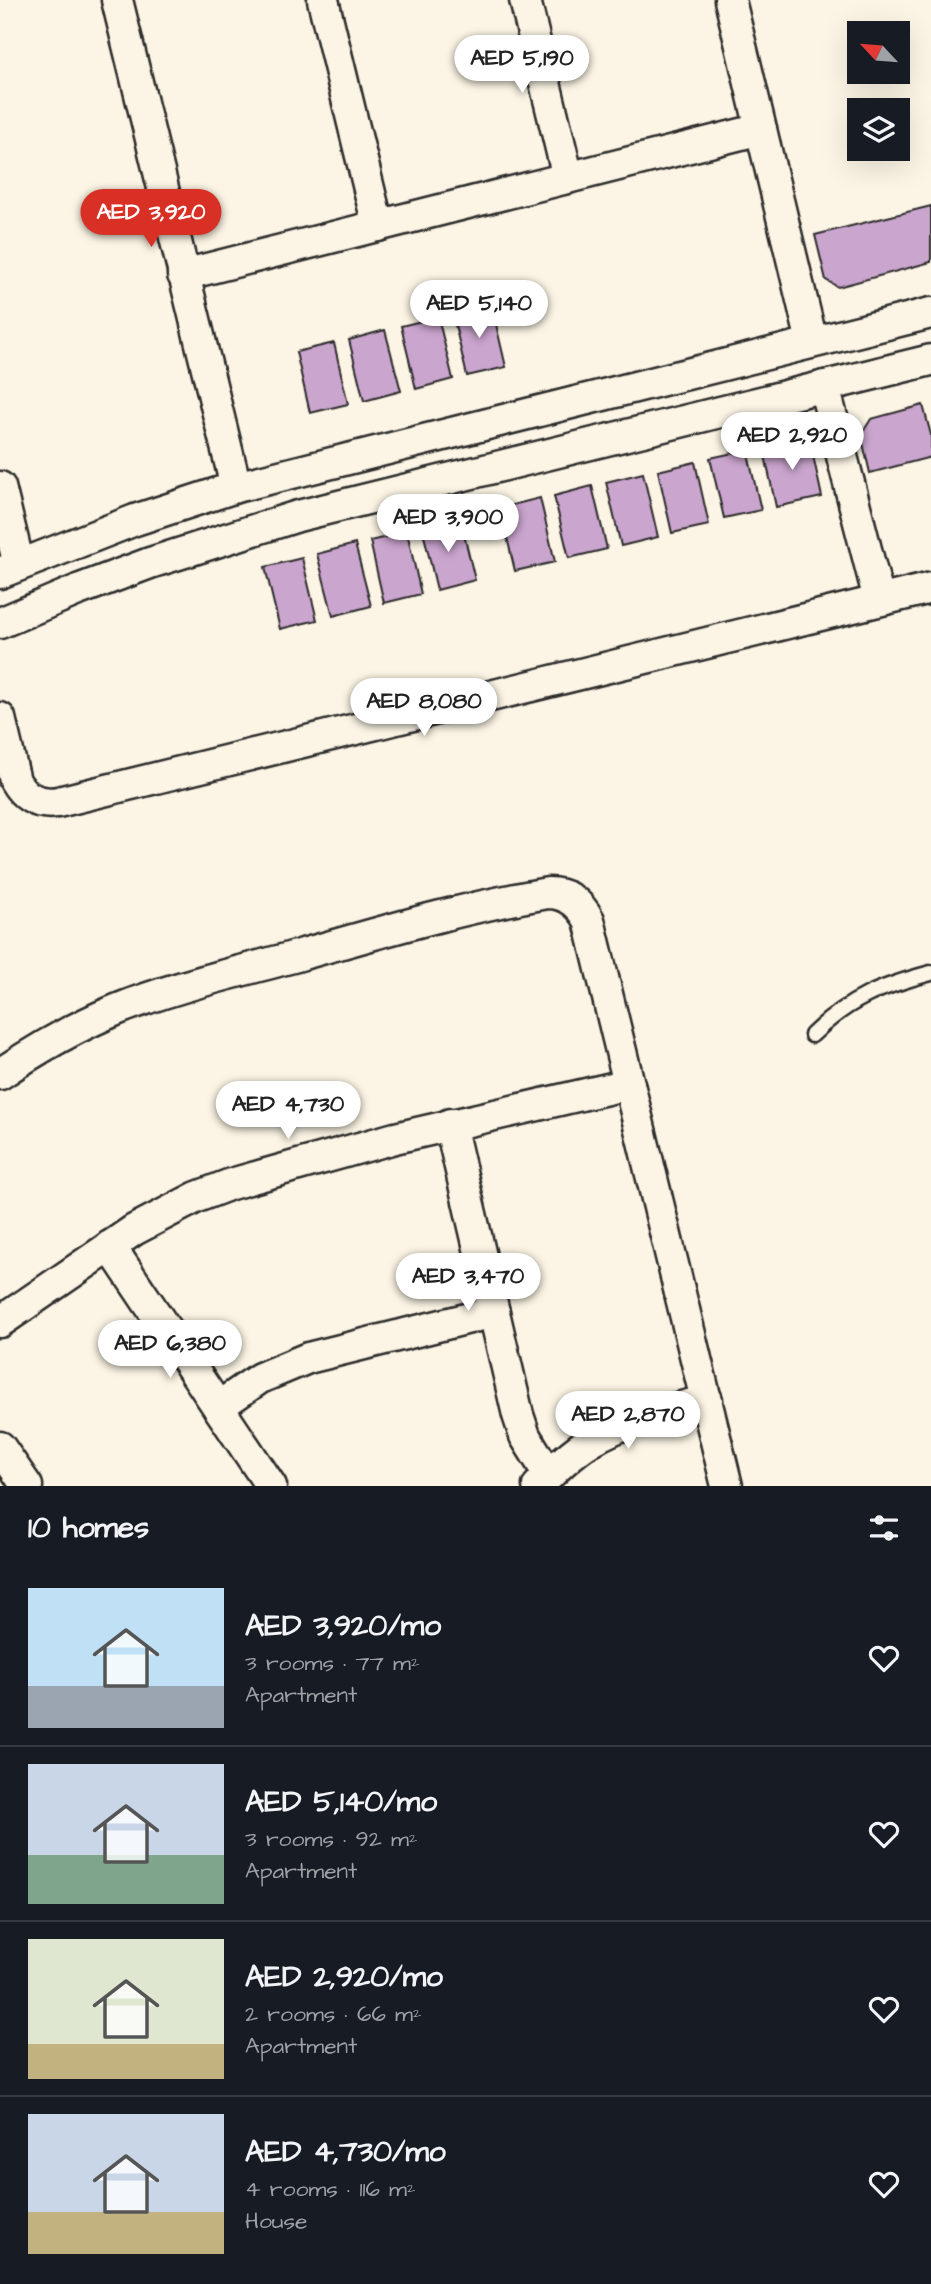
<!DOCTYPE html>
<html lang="en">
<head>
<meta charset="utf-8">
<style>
  :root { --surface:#171b24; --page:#20242c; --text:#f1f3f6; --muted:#9ea1a6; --line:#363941; --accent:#d93025 }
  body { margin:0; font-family:"Architects Daughter",sans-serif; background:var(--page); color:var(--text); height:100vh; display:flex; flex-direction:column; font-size:26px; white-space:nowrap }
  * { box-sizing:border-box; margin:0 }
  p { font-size:23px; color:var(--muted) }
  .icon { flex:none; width:38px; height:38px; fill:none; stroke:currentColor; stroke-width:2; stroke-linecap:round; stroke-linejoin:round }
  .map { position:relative; height:1486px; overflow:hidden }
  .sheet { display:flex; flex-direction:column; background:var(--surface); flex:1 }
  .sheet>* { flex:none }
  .needle { width:46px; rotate:296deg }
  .fabs { position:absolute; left:847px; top:21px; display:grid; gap:14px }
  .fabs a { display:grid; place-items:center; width:63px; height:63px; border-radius:0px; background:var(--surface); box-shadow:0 7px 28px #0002; font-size:35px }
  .price { position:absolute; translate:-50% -60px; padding:0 16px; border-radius:24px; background:#fff; color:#222; font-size:23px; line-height:46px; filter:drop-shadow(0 2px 4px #0008) }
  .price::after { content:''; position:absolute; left:50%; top:42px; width:21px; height:16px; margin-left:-10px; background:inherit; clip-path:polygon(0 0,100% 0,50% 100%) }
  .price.current { background:var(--accent); color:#fff }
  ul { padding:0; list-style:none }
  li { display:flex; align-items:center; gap:21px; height:175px; padding:0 28px }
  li+li { border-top:2px solid var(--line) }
  li span { display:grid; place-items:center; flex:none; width:196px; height:140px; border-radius:0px; color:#555 }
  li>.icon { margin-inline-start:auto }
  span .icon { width:84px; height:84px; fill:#fffc; stroke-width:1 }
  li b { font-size:30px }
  h2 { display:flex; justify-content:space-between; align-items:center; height:84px; padding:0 28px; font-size:30px }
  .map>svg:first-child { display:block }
  .building { fill:#caa5ce; stroke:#2b2b2b; stroke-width:2 }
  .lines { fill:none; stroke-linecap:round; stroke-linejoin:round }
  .service-casing { stroke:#2b2b2b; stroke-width:19 }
  .minor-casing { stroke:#2b2b2b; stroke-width:35 }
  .service { stroke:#fcf5e5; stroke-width:14 }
  .minor { stroke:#fcf5e5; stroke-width:30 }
</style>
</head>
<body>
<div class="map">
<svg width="931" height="1486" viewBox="0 0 931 1486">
  <rect width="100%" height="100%" fill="#fcf5e5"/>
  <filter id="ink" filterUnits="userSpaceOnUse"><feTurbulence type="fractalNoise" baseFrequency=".0143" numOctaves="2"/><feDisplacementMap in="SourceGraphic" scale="14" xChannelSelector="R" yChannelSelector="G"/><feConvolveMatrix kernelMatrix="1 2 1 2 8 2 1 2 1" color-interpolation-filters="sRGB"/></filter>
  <g filter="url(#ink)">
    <g class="building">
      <path d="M 931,206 L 931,262 L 838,287 L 826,280 L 815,235 Z"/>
      <path d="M 491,303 L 506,367 L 467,376 L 452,312 Z"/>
      <path d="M 438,317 L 453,379 L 416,389 L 401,326 Z"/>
      <path d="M 385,330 L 401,391 L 364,401 L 349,340 Z"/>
      <path d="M 334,343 L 348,404 L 310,413 L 296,352 Z"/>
      <path d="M 923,405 L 931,435 L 931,457 L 870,473 L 861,435 L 871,419 Z"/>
      <path d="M 795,439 L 811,446 L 822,497 L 776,507 L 763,446 Z"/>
      <path d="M 747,450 L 761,510 L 724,518 L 710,458 Z"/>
      <path d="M 695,462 L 709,525 L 672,533 L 658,471 Z"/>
      <path d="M 643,473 L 658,537 L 621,546 L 606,482 Z"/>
      <path d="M 592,486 L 607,549 L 569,558 L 554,496 Z"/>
      <path d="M 540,498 L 555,562 L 515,571 L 500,508 Z"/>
      <path d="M 460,518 L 475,580 L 437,590 L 422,527 Z"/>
      <path d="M 407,532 L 421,594 L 384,603 L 370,541 Z"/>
      <path d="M 355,544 L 371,606 L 333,616 L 317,554 Z"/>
      <path d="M 302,558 L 317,620 L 280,629 L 265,567 Z"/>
    </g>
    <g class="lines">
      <g class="service-casing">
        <path id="service" d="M 812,1035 C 850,998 882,986 931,973"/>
      </g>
      <g class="minor-casing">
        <g id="minor">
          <path d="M 117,0 L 236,487"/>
          <path d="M 323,0 L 378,226"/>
          <path d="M 525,0 L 568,178"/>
          <path d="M 730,0 L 812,342"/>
          <path d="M 183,275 L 761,129"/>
          <path d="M 824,386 L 879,600"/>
          <path d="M 0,487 L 19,565"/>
          <path d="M 0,573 L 135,520 L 236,487 L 931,313"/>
          <path d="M 0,623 L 78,590 L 150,563 L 298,516 L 931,360"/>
          <path d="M 0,718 L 15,781 C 25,798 38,805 58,802 L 931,588"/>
          <path d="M 0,1074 C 37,1049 75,1027 116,1010 C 175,986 239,972 300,955 C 381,932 464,907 548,893 C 567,893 580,903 589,920 L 727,1486"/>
          <path d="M 450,1124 L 518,1415 L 525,1436 L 549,1475"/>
          <path d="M 110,1246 L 271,1486"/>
          <path d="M 0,1322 L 134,1230 L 197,1197 L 231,1184 L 395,1138 L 629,1084"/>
          <path d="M 218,1407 L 260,1378 L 308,1358 L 494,1312"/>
          <path d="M 0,1447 L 27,1486"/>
          <path d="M 538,1486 C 555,1469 572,1452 592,1440 C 627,1419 669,1411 707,1400"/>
        </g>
      </g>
      <use href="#service" class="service"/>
      <use href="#minor" class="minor"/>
    </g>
  </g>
</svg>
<div class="fabs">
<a><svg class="needle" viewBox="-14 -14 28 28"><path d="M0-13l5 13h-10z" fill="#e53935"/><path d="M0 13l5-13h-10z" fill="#9ea1a6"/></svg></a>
<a><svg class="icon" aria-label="layers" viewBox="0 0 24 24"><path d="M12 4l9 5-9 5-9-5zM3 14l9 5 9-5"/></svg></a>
</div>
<b class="price" style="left:522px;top:95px">AED 5,190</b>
<b class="price current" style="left:151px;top:249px">AED 3,920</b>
<b class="price" style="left:479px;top:340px">AED 5,140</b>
<b class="price" style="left:792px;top:472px">AED 2,920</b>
<b class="price" style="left:448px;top:554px">AED 3,900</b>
<b class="price" style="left:424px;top:738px">AED 8,080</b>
<b class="price" style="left:288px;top:1141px">AED 4,730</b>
<b class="price" style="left:468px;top:1313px">AED 3,470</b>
<b class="price" style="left:170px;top:1380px">AED 6,380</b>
<b class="price" style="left:628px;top:1451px">AED 2,870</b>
</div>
<section class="sheet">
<h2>10 homes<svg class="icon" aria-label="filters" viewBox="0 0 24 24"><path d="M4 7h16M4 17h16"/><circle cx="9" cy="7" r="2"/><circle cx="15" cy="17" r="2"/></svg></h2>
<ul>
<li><span style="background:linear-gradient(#bfe0f5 70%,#9aa5b1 0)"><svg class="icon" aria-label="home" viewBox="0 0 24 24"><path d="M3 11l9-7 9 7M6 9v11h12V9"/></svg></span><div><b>AED 3,920/mo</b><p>3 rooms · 77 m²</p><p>Apartment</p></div><svg class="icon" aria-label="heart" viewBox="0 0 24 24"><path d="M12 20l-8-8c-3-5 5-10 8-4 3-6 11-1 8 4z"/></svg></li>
<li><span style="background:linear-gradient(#c9d6e8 65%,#7fa58c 0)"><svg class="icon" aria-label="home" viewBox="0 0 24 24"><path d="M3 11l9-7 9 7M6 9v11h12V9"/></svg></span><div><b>AED 5,140/mo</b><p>3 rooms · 92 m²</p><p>Apartment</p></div><svg class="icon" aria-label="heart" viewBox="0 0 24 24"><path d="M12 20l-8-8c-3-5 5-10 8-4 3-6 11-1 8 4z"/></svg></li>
<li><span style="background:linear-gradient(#dfe7d0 75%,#c2b280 0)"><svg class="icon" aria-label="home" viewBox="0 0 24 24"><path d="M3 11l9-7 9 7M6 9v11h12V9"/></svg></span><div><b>AED 2,920/mo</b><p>2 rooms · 66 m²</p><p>Apartment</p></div><svg class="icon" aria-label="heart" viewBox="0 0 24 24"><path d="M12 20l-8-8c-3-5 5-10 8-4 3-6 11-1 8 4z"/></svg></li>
<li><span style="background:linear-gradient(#c9d6e8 70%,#c2b280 0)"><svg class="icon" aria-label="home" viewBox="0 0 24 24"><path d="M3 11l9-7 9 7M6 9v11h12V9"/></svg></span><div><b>AED 4,730/mo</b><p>4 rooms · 116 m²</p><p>House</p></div><svg class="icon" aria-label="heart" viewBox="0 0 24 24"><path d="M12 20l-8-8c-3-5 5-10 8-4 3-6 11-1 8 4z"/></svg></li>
</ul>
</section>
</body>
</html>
